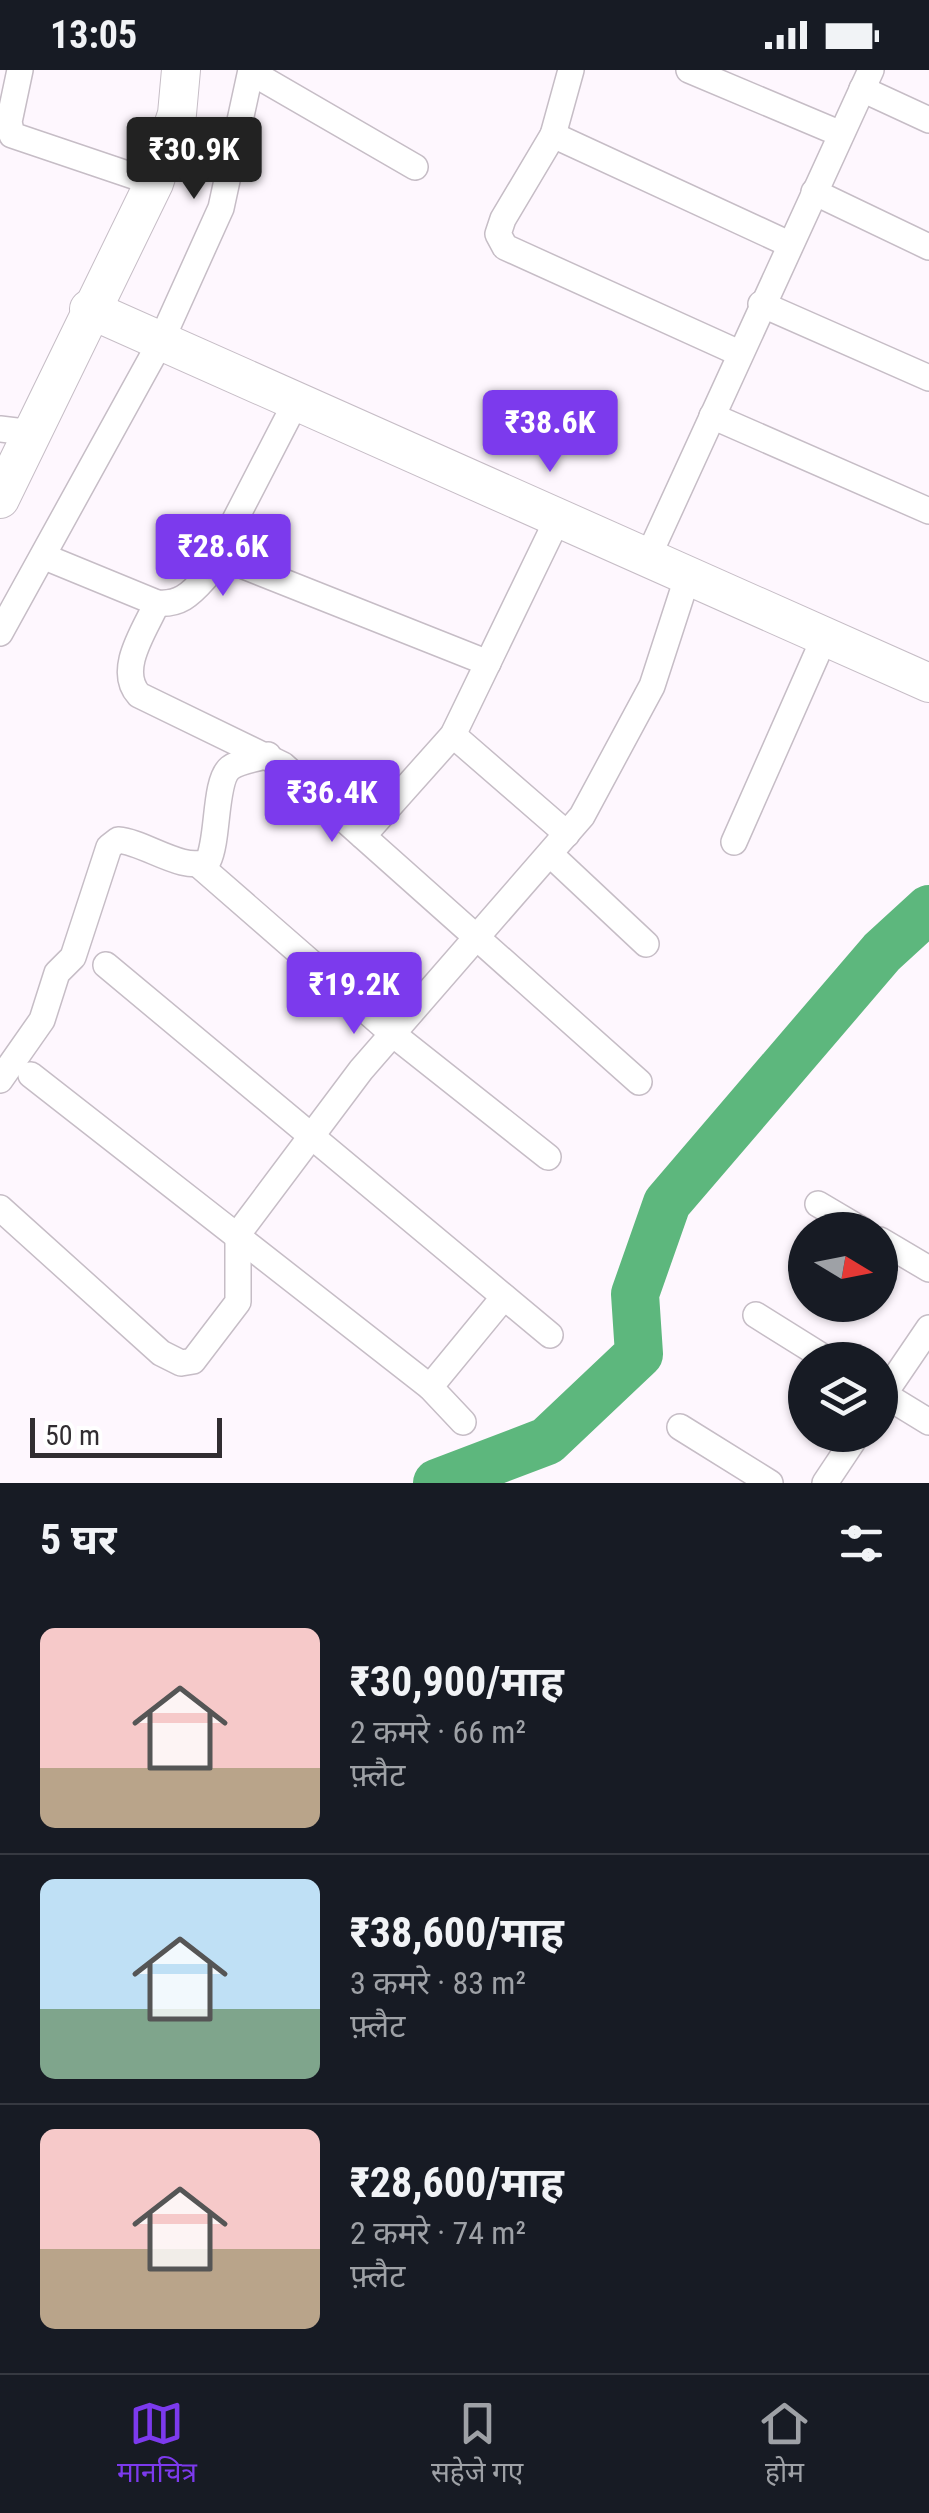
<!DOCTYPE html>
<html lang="hi">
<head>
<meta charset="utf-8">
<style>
  :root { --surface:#171b24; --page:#20242c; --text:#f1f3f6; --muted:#9ea1a6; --line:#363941; --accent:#7c3aed }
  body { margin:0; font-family:"Roboto Condensed","Noto Sans Devanagari",sans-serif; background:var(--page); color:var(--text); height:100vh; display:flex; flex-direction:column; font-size:38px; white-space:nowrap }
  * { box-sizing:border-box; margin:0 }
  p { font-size:32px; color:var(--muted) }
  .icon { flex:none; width:55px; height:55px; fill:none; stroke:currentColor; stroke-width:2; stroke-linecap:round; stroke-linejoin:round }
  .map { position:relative; height:1413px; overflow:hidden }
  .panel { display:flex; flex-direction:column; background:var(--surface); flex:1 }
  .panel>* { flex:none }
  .needle { width:65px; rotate:100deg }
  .buttons { position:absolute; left:788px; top:1142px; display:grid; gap:20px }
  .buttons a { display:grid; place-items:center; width:110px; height:110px; border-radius:50%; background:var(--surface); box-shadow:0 2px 8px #0004; font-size:50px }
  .scale { position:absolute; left:30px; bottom:25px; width:192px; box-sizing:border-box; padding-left:10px; border:5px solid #312d31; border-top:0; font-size:28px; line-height:35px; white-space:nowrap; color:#312d31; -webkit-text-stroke:8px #fff; paint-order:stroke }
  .price { position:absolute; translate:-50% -85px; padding:0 22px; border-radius:10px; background:var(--accent); color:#fff; font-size:32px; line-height:65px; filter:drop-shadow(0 2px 5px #0008) }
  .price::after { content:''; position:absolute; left:50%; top:60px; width:30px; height:22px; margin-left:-15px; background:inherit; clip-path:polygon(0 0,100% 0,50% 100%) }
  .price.selected { background:#222; color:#fff }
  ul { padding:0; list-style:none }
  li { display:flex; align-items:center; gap:30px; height:250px; padding:0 40px }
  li+li { border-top:2px solid var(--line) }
  li span { display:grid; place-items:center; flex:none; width:280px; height:200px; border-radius:15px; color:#555 }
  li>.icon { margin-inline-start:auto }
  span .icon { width:120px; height:120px; fill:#fffc; stroke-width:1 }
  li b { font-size:42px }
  h2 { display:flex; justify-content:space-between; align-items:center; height:120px; padding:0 40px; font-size:42px }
  .status { display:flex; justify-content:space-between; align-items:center; height:70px; padding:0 50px; background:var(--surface); direction:ltr }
  .status svg { height:28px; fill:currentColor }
  .tabs { display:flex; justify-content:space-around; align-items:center; height:140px; border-top:2px solid var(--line); background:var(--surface); font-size:28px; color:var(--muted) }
  .tabs a { display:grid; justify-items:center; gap:5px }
  .tabs .selected { color:var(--accent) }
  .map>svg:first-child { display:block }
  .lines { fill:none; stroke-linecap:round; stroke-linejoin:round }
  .river { stroke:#5db77d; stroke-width:48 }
  .street-casing { stroke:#c6bdc6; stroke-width:28 }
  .secondary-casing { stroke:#c6bdc6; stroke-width:40 }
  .street { stroke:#fff; stroke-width:25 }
  .secondary { stroke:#fff; stroke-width:38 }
</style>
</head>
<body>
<div class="status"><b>13:05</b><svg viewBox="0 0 49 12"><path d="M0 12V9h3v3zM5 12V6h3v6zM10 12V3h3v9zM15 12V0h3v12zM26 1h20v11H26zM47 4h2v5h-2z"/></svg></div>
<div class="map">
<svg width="929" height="1413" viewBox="0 0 929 1413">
  <rect width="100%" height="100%" fill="#fef7fe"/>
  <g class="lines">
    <path class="river" d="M 437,1413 L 547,1371 L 639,1284 L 635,1224 L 667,1133 L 882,882 L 929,839"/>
    <g class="street-casing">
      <g id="street">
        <path d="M 20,0 L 9,52 L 12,65 L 154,113"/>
        <path d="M 571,0 L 553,65 L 789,174"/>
        <path d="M 689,0 L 841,64"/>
        <path d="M 251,2 L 415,97"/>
        <path d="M 862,19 L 929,50"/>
        <path d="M 553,65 L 503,149 L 498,164 L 505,177 L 739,283"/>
        <path d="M 814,122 L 929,177"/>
        <path d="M 761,234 L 929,308"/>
        <path d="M 712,346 L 929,441"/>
        <path d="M 0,359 L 33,363"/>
        <path d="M 216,485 L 488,593"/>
        <path d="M 45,487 L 157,533 C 179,535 190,525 205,508 L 297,330"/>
        <path d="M 648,487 L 871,0"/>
        <path d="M 157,533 C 145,560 116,600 139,625 L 283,695 L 639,1012"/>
        <path d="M 0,563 L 161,271 L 221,138 L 251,0"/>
        <path d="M 453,665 L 567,764"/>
        <path d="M 363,766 L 453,665 L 559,446"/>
        <path d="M 734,772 L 825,566"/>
        <path d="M 550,784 L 646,874"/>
        <path d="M 199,795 L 394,965 L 548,1087"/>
        <path d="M 106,895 L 550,1265"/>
        <path d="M 31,1005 L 430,1317"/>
        <path d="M 0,1010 L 42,950 L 57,903 L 73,887 L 109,777 L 118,770 C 145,772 183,803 208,791 C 219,769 214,711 230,698 C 239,691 257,689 268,685"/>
        <path d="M 818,1134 L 862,1160"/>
        <path d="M 0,1138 L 161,1283 L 181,1293 L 193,1291 L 238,1232 L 238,1164 L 361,1000 L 582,746 L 652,616 L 688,505"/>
        <path d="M 880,1170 L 929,1199"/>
        <path d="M 756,1245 L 828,1290"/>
        <path d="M 880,1322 L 929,1352"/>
        <path d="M 880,1330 L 929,1258"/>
        <path d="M 463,1352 L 430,1317 L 504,1227"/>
        <path d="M 680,1357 L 770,1413"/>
        <path d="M 825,1413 L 857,1365"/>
      </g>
    </g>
    <g class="secondary-casing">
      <g id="secondary">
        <path d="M 89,239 L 929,613"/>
        <path d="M 0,429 L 154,113 L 177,44 L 181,0"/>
      </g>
    </g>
    <use href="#street" class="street"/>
    <use href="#secondary" class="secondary"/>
  </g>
</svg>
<div class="buttons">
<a><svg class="needle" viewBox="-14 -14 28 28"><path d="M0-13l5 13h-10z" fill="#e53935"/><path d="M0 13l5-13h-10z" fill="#9ea1a6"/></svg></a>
<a><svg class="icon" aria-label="layers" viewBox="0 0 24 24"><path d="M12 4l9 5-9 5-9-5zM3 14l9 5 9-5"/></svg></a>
</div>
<div class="scale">50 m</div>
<b class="price selected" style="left:194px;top:132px">₹30.9K</b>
<b class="price" style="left:550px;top:405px">₹38.6K</b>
<b class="price" style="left:223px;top:529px">₹28.6K</b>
<b class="price" style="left:332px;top:775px">₹36.4K</b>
<b class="price" style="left:354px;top:967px">₹19.2K</b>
</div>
<section class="panel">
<h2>5 घर<svg class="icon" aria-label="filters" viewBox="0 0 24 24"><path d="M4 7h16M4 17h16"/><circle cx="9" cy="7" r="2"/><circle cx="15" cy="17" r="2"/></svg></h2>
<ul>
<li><span style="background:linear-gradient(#f6c9c9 70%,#b9a48a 0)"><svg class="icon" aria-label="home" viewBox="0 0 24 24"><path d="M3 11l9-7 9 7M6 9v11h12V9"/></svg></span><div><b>₹30,900/माह</b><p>2 कमरे · 66 m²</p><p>फ़्लैट</p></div></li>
<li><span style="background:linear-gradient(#bfe0f5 65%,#7fa58c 0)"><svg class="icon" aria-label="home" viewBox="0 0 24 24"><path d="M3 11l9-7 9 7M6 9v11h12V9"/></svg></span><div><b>₹38,600/माह</b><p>3 कमरे · 83 m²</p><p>फ़्लैट</p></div></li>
<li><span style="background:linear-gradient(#f6c9c9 60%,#b9a48a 0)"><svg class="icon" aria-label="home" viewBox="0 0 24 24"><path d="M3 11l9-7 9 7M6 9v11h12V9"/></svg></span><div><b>₹28,600/माह</b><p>2 कमरे · 74 m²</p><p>फ़्लैट</p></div></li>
</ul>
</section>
<nav class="tabs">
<a class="selected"><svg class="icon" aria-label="map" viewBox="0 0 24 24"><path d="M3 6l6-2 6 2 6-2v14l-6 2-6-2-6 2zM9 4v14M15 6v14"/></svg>मानचित्र</a>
<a><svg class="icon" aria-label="saved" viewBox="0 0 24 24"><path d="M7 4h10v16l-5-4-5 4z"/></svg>सहेजे गए</a>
<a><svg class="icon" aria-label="home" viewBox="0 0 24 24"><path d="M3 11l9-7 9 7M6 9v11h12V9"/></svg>होम</a>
</nav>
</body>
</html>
